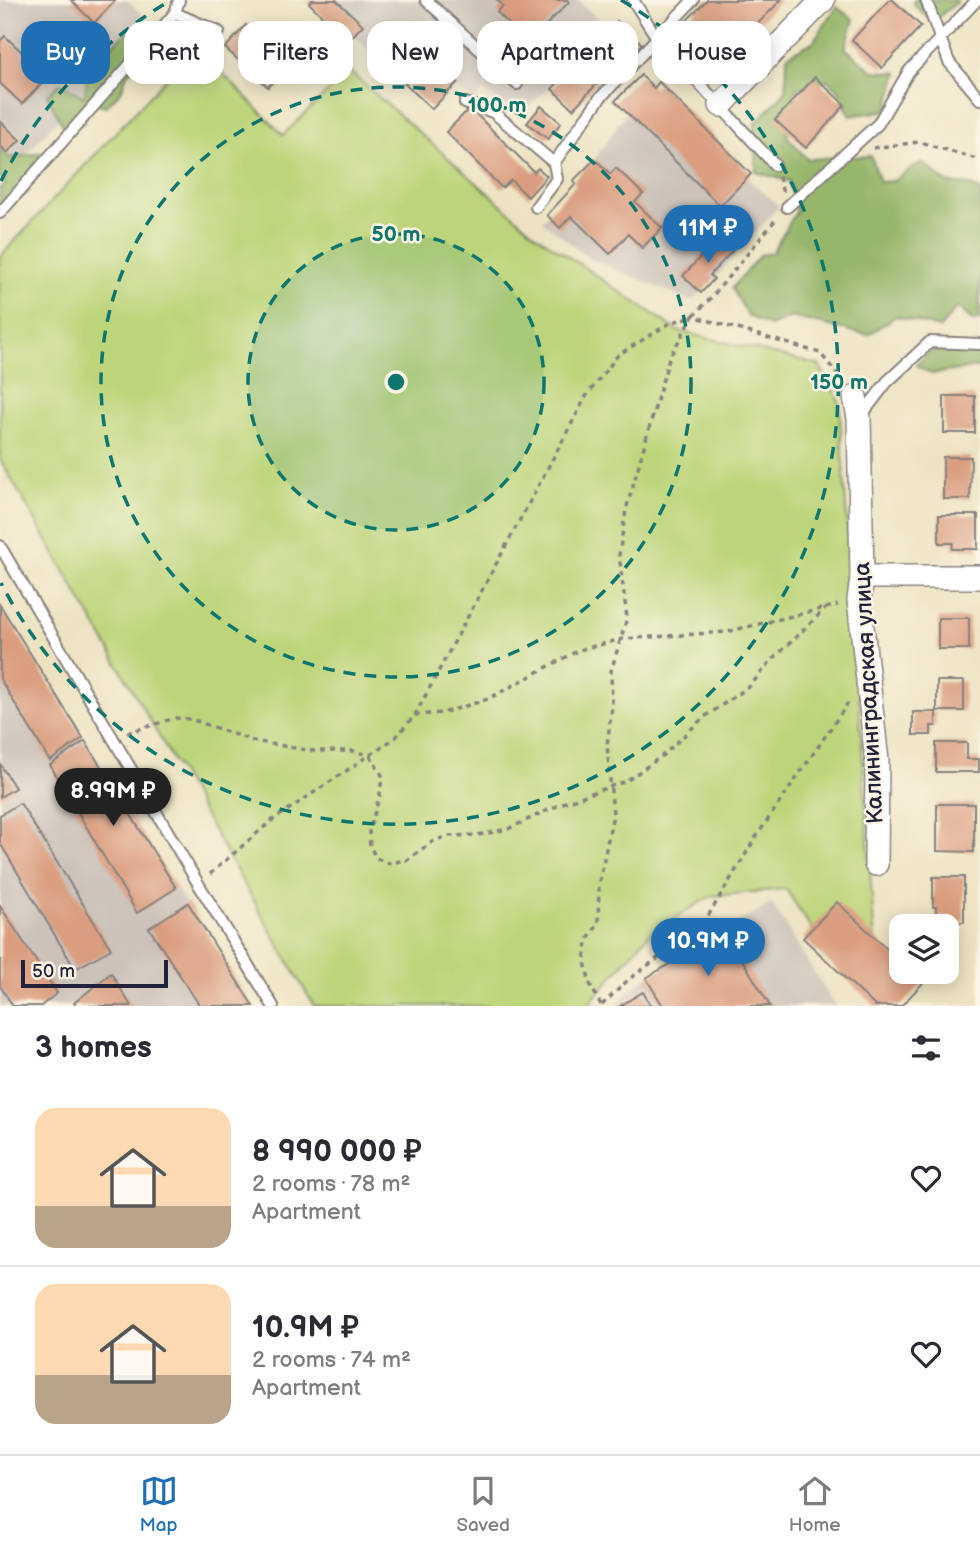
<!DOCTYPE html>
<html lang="en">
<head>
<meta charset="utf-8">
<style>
  :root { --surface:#fff; --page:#f7f7f7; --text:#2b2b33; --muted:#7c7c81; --line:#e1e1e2; --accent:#1f6fb2 }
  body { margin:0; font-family:"Balsamiq Sans",sans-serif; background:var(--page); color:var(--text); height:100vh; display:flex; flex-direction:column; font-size:26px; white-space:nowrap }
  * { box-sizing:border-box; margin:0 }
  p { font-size:23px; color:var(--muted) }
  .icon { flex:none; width:38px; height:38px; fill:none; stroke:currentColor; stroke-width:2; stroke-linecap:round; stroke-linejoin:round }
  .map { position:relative; height:1006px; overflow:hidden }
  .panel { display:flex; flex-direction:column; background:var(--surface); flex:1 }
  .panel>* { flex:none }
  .top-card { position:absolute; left:21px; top:21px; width:938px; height:63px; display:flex; gap:14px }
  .tools { position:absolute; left:889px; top:914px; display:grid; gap:14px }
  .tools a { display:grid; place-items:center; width:70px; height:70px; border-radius:14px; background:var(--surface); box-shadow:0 4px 18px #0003; font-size:35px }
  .scale { position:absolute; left:21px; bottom:18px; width:147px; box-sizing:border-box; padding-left:7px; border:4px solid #22223b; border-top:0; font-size:19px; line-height:24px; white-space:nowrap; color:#22223b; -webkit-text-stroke:5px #fcf5e5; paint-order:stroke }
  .price { position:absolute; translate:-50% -60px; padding:0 16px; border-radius:24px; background:var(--accent); color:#fff; font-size:23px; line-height:46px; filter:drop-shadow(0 2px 4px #0008) }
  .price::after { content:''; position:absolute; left:50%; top:42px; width:21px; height:16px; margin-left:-10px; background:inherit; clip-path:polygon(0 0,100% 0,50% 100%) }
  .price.on { background:#222; color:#fff }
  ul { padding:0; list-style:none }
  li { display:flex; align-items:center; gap:21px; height:175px; padding:0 35px }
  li+li { border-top:2px solid var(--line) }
  li span { display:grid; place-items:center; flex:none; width:196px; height:140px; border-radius:21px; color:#555 }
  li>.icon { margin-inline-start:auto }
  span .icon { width:84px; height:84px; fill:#fffc; stroke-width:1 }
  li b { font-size:30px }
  h2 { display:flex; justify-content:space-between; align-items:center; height:84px; padding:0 35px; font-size:30px }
  .pill { padding:0 24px; border-radius:21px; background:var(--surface); box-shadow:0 4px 18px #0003; font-size:24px; line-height:63px }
  .pill.on { background:var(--accent); color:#fff }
  .tab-bar { display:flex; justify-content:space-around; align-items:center; height:98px; border-top:2px solid var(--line); background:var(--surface); font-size:19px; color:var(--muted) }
  .tab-bar a { display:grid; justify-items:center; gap:4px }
  .tab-bar .on { color:var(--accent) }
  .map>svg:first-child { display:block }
  .industrial { fill:#ccc2b9 }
  .green { fill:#bdd57a; stroke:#707c5a; stroke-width:2 }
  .forest { fill:#96b66a; stroke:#5c6c52; stroke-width:2 }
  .building { fill:#da9d7f }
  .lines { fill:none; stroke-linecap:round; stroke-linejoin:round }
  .lane-casing { stroke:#88827e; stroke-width:14 }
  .street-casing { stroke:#88827e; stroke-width:26 }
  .path { stroke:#88827e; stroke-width:3.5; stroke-dasharray:5 5; stroke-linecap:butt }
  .lane { stroke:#fff; stroke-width:10 }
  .street { stroke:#fff; stroke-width:23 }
  .ring { fill:none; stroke:#0f766e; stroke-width:3.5; stroke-dasharray:12 9 }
  .labels { text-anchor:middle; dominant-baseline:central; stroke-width:5; stroke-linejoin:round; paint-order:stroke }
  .street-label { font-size:23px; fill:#22223b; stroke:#fcf5e5 }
  .centre { fill:#0f766e; stroke:#fcf5e5; stroke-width:3.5 }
  .ring-label { font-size:21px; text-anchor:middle; font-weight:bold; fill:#0f766e; stroke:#fcf5e5; stroke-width:5; stroke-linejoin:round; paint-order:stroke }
</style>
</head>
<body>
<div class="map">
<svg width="980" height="1006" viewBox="0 0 980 1006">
  <rect width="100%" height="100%" fill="#fcf5e5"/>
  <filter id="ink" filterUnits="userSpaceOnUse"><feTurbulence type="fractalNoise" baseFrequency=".0143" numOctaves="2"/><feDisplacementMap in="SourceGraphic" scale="14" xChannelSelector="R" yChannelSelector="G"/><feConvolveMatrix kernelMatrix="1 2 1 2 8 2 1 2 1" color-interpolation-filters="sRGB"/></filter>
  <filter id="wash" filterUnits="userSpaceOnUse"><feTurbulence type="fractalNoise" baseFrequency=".00686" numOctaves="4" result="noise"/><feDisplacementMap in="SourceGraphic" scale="28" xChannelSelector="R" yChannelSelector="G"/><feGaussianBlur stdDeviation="1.57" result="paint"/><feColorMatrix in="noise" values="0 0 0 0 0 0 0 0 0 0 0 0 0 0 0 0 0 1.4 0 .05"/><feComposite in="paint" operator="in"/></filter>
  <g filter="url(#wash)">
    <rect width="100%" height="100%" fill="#ede3c2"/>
    <g class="industrial">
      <path d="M 0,0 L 127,0 L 148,20 L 0,183 Z"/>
      <path d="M 305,0 L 578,0 L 607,28 L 521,115 L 484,91 L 474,102 L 455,86 L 432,109 L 354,36 L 348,41 Z"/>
      <path d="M 641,75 L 653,88 L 659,82 L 751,174 L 748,179 L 779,206 L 714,279 L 692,301 L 592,260 L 542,221 L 576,185 L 573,181 L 595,159 L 626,113 L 615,101 Z"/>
      <path d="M 0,605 L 176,888 L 253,1006 L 0,1006 Z"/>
      <path d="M 772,903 L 831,1000 L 837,1006 L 615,1006 L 630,990 L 646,978 Z"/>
    </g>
    <path class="green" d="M 196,46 L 283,135 L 349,71 L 535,234 L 678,331 L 819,365 L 839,401 L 875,946 L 828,954 L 786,889 L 711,896 L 649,934 L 587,1006 L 314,1006 L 0,459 L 0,257 Z"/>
    <g class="forest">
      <path d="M 914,0 L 957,0 L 957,2 L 932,22 L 913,4 Z"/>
      <path d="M 837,7 L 854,20 L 845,48 L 873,71 L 898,73 L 887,110 L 850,116 L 840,92 L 827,80 L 796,89 L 787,136 L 807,159 L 871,156 L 880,182 L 893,181 L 922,162 L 947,183 L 968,185 L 980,190 L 980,320 L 973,321 L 957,307 L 940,328 L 896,316 L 868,335 L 791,317 L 770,326 L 748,316 L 732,288 L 760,255 L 772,253 L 796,212 L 789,181 L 756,172 L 755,124 L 786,91 L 787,56 L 813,42 Z"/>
      <path d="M 158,23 L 161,40 L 154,52 L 127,74 L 121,92 L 106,106 L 90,102 L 84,123 L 62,124 L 47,95 L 61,83 L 84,97 L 89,68 L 101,64 L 104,52 L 133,28 Z"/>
      <path d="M 0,149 L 9,158 L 42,153 L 28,193 L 0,209 L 0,188 L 5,183 L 0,177 Z"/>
      <path d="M 932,350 L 980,353 L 980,367 L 931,374 L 916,365 Z"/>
    </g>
    <g id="blocks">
      <g class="building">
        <path d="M 71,0 L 116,0 L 94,23 Z"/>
        <path d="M 312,0 L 336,0 L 363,25 L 348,41 L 309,3 Z"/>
        <path d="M 497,0 L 567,0 L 569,2 L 528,43 L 497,12 L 503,6 Z"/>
        <path d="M 707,0 L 781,0 L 719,63 L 680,27 Z"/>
        <path d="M 889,0 L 893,0 L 921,26 L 882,68 L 852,40 Z"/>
        <path d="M 617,21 L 642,44 L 628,59 L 603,36 Z"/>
        <path d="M 246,25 L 289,64 L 268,87 L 225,48 Z"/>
        <path d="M 405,31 L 458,82 L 432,109 L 379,59 Z"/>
        <path d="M 5,36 L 48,77 L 22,104 L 0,83 L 0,41 Z"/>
        <path d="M 586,53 L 607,73 L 573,109 L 552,89 Z"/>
        <path d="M 641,75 L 654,88 L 659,82 L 751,174 L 720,206 L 615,101 Z"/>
        <path d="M 815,77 L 845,105 L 806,148 L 775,120 Z"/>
        <path d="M 541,106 L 561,123 L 548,139 L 527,123 Z"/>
        <path d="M 470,108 L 534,172 L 538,168 L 547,176 L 528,197 L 511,180 L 502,188 L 446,132 Z"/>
        <path d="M 0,121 L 20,140 L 7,153 L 0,145 Z"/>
        <path d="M 595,159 L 610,174 L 616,168 L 643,194 L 635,202 L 662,228 L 642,248 L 628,234 L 610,254 L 571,216 L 560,228 L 547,215 L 576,184 L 573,181 Z"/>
        <path d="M 720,236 L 734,249 L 710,275 L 714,279 L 701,293 L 683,276 Z"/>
        <rect x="944" y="396" width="31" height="37"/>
        <path d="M 943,457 L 971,457 L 970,499 L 943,499 Z"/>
        <path d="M 939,515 L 978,515 L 978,549 L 952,549 L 953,543 L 939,543 Z"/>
        <path d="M 0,605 L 83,738 L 50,761 L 0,679 Z"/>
        <rect x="938" y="618" width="31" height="31"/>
        <rect x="937" y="681" width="27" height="30"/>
        <path d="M 913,712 L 936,712 L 936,726 L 931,726 L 931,735 L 913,735 Z"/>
        <path d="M 85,741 L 176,888 L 137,913 L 50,765 Z"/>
        <path d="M 936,743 L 967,743 L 967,759 L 979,759 L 979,772 L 936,772 Z"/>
        <path d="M 0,764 L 15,788 L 0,797 Z"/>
        <path d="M 20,803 L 111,949 L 75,969 L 0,843 L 0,815 Z"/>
        <path d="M 937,804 L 974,804 L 974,852 L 937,851 Z"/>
        <path d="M 933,877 L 964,877 L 964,922 L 953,922 L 953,917 L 936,917 L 936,907 L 933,907 Z"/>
        <path d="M 837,902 L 901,962 L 901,971 L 911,971 L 923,983 L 901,1006 L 875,1006 L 803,938 Z"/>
        <path d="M 188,903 L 253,1006 L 200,1006 L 149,928 Z"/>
        <path d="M 0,906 L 57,993 L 41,1006 L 13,1006 L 0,986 Z"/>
        <path d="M 725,931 L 770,1006 L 663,1006 L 646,978 Z"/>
        <path d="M 111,973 L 131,1006 L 76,1006 L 74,1003 Z"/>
        <path d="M 643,992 L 651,1006 L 620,1006 Z"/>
      </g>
    </g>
  </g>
  <g filter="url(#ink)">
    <use href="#blocks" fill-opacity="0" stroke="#88827e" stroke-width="2"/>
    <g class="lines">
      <g class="lane-casing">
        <g id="lane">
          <path d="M 426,0 L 517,84"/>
          <path d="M 693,0 L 657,38 L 775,165"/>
          <path d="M 926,0 L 949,62 L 980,99"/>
          <path d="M 175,13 L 219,32"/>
          <path d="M 465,103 L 493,112 L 554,163 L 600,98 L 657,38 L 633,0"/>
          <path d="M 536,207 L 557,179 L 554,163"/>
          <path d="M 787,207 L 878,124 L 909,71 L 977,0"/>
          <path d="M 0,213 L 175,13 L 179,0"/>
          <path d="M 861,416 L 887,382 L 930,342 L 980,344"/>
          <path d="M 0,546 L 199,885 L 273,1006"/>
        </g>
      </g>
      <g class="street-casing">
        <g id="street">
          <path d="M 721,105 L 823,0"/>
          <path d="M 855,397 L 859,418 L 862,577 L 859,600 L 877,761 L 876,864"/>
          <path d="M 862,577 L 980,577"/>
        </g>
      </g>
      <g class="path">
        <path d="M 873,148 L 919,142 L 980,160"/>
        <path d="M 779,177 L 783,193"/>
        <path d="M 415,715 L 443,713 L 488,699 L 579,650 L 622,639 L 726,632 L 838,605"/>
        <path d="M 127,733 L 175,718 L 191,719 L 253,741 L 313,751 L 355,751 L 370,756 L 382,775 L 380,794 L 369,832 L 370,846 L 376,858 L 388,863 L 407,860 L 432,842 L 447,836 L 478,835 L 508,829 L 563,803 L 626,781 L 662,756 L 703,718 L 750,686 L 771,661 L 826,608"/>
        <path d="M 210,874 L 270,822 L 395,738 L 415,715 L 587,395 L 618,355 L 670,323 L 693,316 L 711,298 L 777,218"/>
        <path d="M 601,1005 L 590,984 L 585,962 L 587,941 L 598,924 L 599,884 L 613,814 L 607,745 L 612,707 L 611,671 L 627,618 L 619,555 L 626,510 L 669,358 L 693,316 L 820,353 L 843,381"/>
        <path d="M 602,1005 L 628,980 L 702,926 L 756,837 L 848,703"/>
      </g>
      <use href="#lane" class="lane"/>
      <use href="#street" class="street"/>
    </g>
  </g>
  <circle cx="396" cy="382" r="148" fill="#0f766e" fill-opacity=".12"/>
  <g class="ring">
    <circle cx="396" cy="382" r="148"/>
    <circle cx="396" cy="382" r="295"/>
    <path d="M1 181A443 443 0 0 1 171 0M621 0A443 443 0 1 1 1 583"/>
  </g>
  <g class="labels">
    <g class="street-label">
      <text transform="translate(869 693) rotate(-93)">Калининградская улица</text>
    </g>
  </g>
  <circle cx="396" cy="382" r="10" class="centre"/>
  <g class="ring-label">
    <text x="497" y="112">100 m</text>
    <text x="396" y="241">50 m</text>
    <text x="839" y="389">150 m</text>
  </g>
</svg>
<div class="tools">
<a><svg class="icon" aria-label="layers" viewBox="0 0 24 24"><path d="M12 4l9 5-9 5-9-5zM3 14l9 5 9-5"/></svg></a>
</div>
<div class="scale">50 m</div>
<b class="price" style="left:708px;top:265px">11M ₽</b>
<b class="price on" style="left:113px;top:828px">8.99M ₽</b>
<b class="price" style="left:708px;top:978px">10.9M ₽</b>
<div class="top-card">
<a class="pill on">Buy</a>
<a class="pill">Rent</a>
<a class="pill">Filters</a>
<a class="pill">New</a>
<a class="pill">Apartment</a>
<a class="pill">House</a>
</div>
</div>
<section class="panel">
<h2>3 homes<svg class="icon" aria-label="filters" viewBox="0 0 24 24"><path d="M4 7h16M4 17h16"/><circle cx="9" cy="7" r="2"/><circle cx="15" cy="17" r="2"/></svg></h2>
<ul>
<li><span style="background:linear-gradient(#ffd9b3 70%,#b9a48a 0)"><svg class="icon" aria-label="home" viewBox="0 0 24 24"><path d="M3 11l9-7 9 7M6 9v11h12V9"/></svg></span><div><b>8 990 000 ₽</b><p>2 rooms · 78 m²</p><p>Apartment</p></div><svg class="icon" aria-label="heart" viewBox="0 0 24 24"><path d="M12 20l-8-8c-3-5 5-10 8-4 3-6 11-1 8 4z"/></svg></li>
<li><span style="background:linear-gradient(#ffd9b3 65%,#b9a48a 0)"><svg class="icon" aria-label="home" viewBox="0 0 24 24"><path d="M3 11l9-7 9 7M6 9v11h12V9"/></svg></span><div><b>10.9M ₽</b><p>2 rooms · 74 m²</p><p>Apartment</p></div><svg class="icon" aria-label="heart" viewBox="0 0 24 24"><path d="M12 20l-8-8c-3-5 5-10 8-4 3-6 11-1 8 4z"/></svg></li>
</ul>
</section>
<nav class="tab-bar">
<a class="on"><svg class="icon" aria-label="map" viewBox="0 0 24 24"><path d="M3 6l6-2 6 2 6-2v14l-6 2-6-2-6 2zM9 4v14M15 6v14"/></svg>Map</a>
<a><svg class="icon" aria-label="saved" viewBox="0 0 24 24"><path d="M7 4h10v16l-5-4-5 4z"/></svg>Saved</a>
<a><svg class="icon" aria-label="home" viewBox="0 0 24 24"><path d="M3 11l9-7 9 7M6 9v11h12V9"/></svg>Home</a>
</nav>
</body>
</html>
